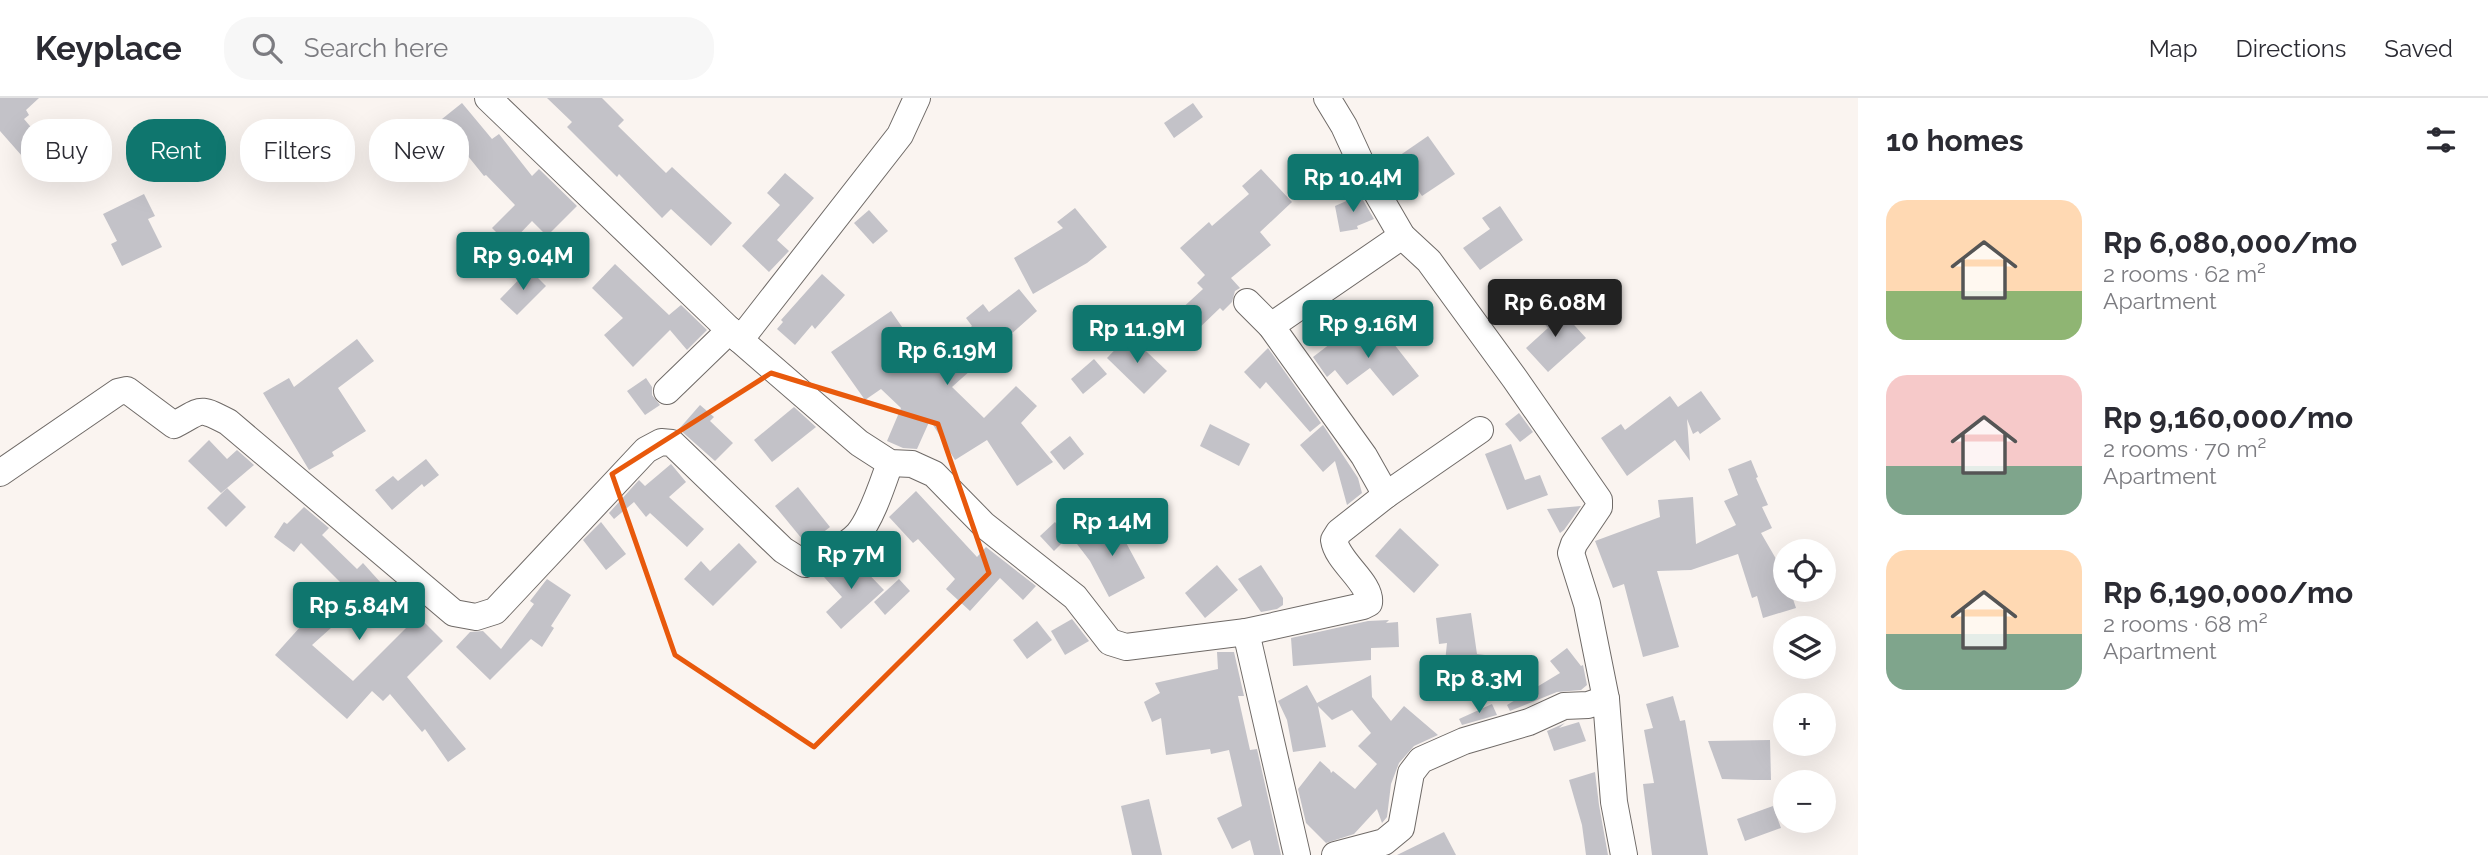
<!DOCTYPE html>
<html lang="en">
<head>
<meta charset="utf-8">
<style>
  :root { --surface:#fff; --page:#f7f7f7; --text:#2b2b33; --muted:#7c7c81; --line:#e1e1e2; --accent:#0f766e }
  body { margin:0; font-family:Raleway,sans-serif; background:var(--page); color:var(--text); height:100vh; display:flex; flex-direction:column; font-size:26px; white-space:nowrap }
  * { box-sizing:border-box; margin:0 }
  p { font-size:23px; color:var(--muted) }
  .icon { flex:none; width:38px; height:38px; fill:none; stroke:currentColor; stroke-width:2; stroke-linecap:round; stroke-linejoin:round }
  .map { position:relative; flex:1; overflow:hidden }
  .details { display:flex; flex-direction:column; background:var(--surface); width:630px }
  .details>* { flex:none }
  .hud { position:absolute; left:21px; top:21px; width:665px; height:63px; display:flex; gap:14px }
  .tools { position:absolute; left:1773px; top:441px; display:grid; gap:14px }
  .tools a { display:grid; place-items:center; width:63px; height:63px; border-radius:50%; background:var(--surface); box-shadow:0 7px 28px #0002; font-size:35px }
  .price { position:absolute; translate:-50% -60px; padding:0 16px; border-radius:7px; background:var(--accent); color:#fff; font-size:23px; line-height:46px; filter:drop-shadow(0 2px 4px #0008) }
  .price::after { content:''; position:absolute; left:50%; top:42px; width:21px; height:16px; margin-left:-10px; background:inherit; clip-path:polygon(0 0,100% 0,50% 100%) }
  .price.current { background:#222; color:#fff }
  ul { padding:0; list-style:none }
  li { display:flex; align-items:center; gap:21px; height:175px; padding:0 28px }
  li span { display:grid; place-items:center; flex:none; width:196px; height:140px; border-radius:21px; color:#555 }
  li>.icon { margin-inline-start:auto }
  span .icon { width:84px; height:84px; fill:#fffc; stroke-width:1 }
  li b { font-size:30px }
  h2 { display:flex; justify-content:space-between; align-items:center; height:84px; padding:0 28px; font-size:30px }
  .chip { padding:0 24px; border-radius:28px; background:var(--surface); box-shadow:0 7px 28px #0002; font-size:24px; line-height:63px }
  .chip.current { background:var(--accent); color:#fff }
  header { display:flex; align-items:center; gap:42px; box-sizing:border-box; height:98px; padding:0 35px; background:var(--surface); border-bottom:2px solid var(--line) }
  header strong { font-size:33px }
  nav { display:flex; gap:38px; margin-inline-start:auto; font-size:24px }
  .search { width:490px; height:63px; background:var(--page); display:flex; align-items:center; gap:18px; box-sizing:border-box; padding:0 24px; border-radius:28px; color:var(--muted); font-size:26px }
  main { display:flex; flex:1; min-height:0 }
  .map>svg:first-child { display:block }
  .building { fill:#c3c2c8 }
  .lines { fill:none; stroke-linecap:round; stroke-linejoin:round }
  .minor-casing { stroke:#6f6a67; stroke-width:28 }
  .minor { stroke:#fff; stroke-width:26 }
  .marked { fill:none; stroke:#e8590c; stroke-width:5; stroke-linejoin:round }
</style>
</head>
<body>
<header>
<strong>Keyplace</strong>
<div class="search"><svg class="icon" aria-label="search" viewBox="0 0 24 24"><circle cx="10" cy="10" r="6"/><path d="M15 15l6 6"/></svg>Search here</div>
<nav><a>Map</a><a>Directions</a><a>Saved</a></nav>
</header>
<main>
<div class="map">
<svg width="1858" height="757" viewBox="0 0 1858 757">
  <rect width="100%" height="100%" fill="#faf4f0"/>
  <g class="building">
    <path d="M 0,0 L 39,0 L 26,12 L 29,17 L 24,21 L 41,41 L 22,58 L 0,33 Z"/>
    <path d="M 547,0 L 602,0 L 624,22 L 618,28 L 666,75 L 672,69 L 732,125 L 711,148 L 671,111 L 662,120 L 619,76 L 617,79 L 567,29 L 572,24 Z"/>
    <path d="M 462,5 L 492,41 L 499,36 L 532,78 L 539,71 L 577,108 L 547,138 L 532,123 L 509,147 L 492,130 L 515,107 L 486,77 L 484,78 L 455,42 L 452,43 L 437,25 Z"/>
    <path d="M 1193,5 L 1203,19 L 1174,40 L 1164,25 Z"/>
    <path d="M 1428,38 L 1455,76 L 1422,98 L 1396,60 Z"/>
    <path d="M 1261,71 L 1292,104 L 1260,134 L 1271,147 L 1231,180 L 1240,190 L 1235,193 L 1232,204 L 1223,213 L 1220,210 L 1196,233 L 1178,214 L 1203,191 L 1197,185 L 1205,177 L 1180,150 L 1209,124 L 1212,128 L 1249,96 L 1242,88 Z"/>
    <path d="M 785,75 L 814,100 L 777,142 L 789,153 L 769,174 L 742,148 L 780,107 L 767,95 Z"/>
    <path d="M 144,96 L 155,118 L 148,121 L 162,149 L 122,168 L 111,146 L 117,143 L 103,116 Z"/>
    <path d="M 1360,97 L 1374,121 L 1357,128 L 1358,131 L 1340,134 L 1335,108 Z"/>
    <path d="M 1500,108 L 1523,142 L 1480,172 L 1463,150 L 1490,131 L 1482,120 Z"/>
    <path d="M 1075,110 L 1107,149 L 1087,165 L 1033,196 L 1014,160 L 1063,130 L 1057,124 Z"/>
    <path d="M 869,112 L 888,133 L 873,146 L 854,125 Z"/>
    <path d="M 615,166 L 669,217 L 681,207 L 707,232 L 687,252 L 670,232 L 633,269 L 604,237 L 623,220 L 592,190 Z"/>
    <path d="M 529,171 L 546,188 L 517,217 L 500,201 Z"/>
    <path d="M 822,176 L 845,197 L 815,231 L 812,227 L 795,247 L 777,231 L 783,224 L 781,222 Z"/>
    <path d="M 1019,191 L 1037,213 L 952,289 L 984,320 L 1016,288 L 1037,308 L 1021,325 L 1053,364 L 1017,388 L 987,342 L 955,362 L 930,322 L 917,351 L 903,350 L 887,343 L 901,310 L 881,291 L 865,302 L 831,254 L 891,213 L 927,265 L 972,228 L 966,220 L 983,206 L 989,214 Z"/>
    <path d="M 1554,205 L 1586,240 L 1548,274 L 1526,250 L 1548,230 L 1538,219 Z"/>
    <path d="M 1383,232 L 1419,278 L 1393,298 L 1370,270 L 1347,287 L 1335,272 L 1327,279 L 1313,259 L 1339,239 L 1341,242 Z"/>
    <path d="M 1129,237 L 1167,273 L 1144,296 L 1107,260 Z"/>
    <path d="M 357,241 L 374,263 L 338,290 L 366,333 L 332,354 L 334,358 L 309,372 L 263,295 L 289,280 L 294,289 Z"/>
    <path d="M 1268,250 L 1321,325 L 1310,334 L 1266,284 L 1260,291 L 1244,274 Z"/>
    <path d="M 1094,261 L 1107,276 L 1083,296 L 1071,281 Z"/>
    <path d="M 646,280 L 652,289 L 652,297 L 660,307 L 645,317 L 627,293 Z"/>
    <path d="M 1701,293 L 1721,321 L 1700,336 L 1698,333 L 1693,336 L 1687,321 L 1690,363 L 1675,342 L 1627,378 L 1601,340 L 1621,326 L 1625,332 L 1670,298 L 1678,309 Z"/>
    <path d="M 700,307 L 714,319 L 710,323 L 733,345 L 715,363 L 679,331 Z"/>
    <path d="M 794,309 L 816,329 L 772,364 L 754,342 Z"/>
    <path d="M 1519,315 L 1533,334 L 1520,344 L 1505,326 Z"/>
    <path d="M 1210,326 L 1250,346 L 1239,368 L 1200,348 Z"/>
    <path d="M 1323,327 L 1358,380 L 1362,395 L 1347,407 L 1335,363 L 1323,374 L 1300,347 Z"/>
    <path d="M 1070,338 L 1084,356 L 1064,372 L 1050,354 Z"/>
    <path d="M 209,342 L 227,361 L 237,352 L 254,367 L 221,395 L 188,363 Z"/>
    <path d="M 1511,346 L 1525,382 L 1540,377 L 1548,397 L 1507,412 L 1485,356 Z"/>
    <path d="M 426,361 L 439,377 L 424,389 L 422,386 L 392,412 L 375,392 L 393,378 L 398,383 Z"/>
    <path d="M 1751,362 L 1758,379 L 1756,380 L 1768,407 L 1762,409 L 1772,430 L 1761,435 L 1779,466 L 1785,464 L 1785,492 L 1790,492 L 1796,510 L 1763,520 L 1757,498 L 1752,500 L 1738,456 L 1691,472 L 1657,473 L 1679,549 L 1643,559 L 1624,486 L 1613,490 L 1595,443 L 1660,419 L 1658,402 L 1693,399 L 1696,446 L 1736,427 L 1724,403 L 1738,397 L 1728,371 Z"/>
    <path d="M 671,366 L 686,384 L 669,399 L 704,431 L 687,449 L 650,415 L 646,419 L 634,404 L 614,421 L 609,415 L 639,382 L 645,388 Z"/>
    <path d="M 798,389 L 830,429 L 807,447 L 775,408 Z"/>
    <path d="M 227,390 L 246,409 L 226,429 L 207,410 Z"/>
    <path d="M 916,393 L 977,459 L 986,449 L 1036,488 L 1023,502 L 1000,480 L 970,513 L 946,491 L 955,481 L 918,441 L 913,445 L 889,419 Z"/>
    <path d="M 1581,408 L 1564,432 L 1560,435 L 1547,411 Z"/>
    <path d="M 304,409 L 329,430 L 322,437 L 357,471 L 363,465 L 381,485 L 312,547 L 353,583 L 418,518 L 443,543 L 407,579 L 466,651 L 448,664 L 425,631 L 422,634 L 390,596 L 383,603 L 372,593 L 347,621 L 275,557 L 301,528 L 298,524 L 341,485 L 301,445 L 294,454 L 274,439 L 284,424 L 287,426 Z"/>
    <path d="M 1112,420 L 1125,437 L 1123,439 L 1145,480 L 1109,499 L 1090,463 L 1077,446 Z"/>
    <path d="M 601,424 L 626,456 L 606,472 L 583,442 Z"/>
    <path d="M 1055,424 L 1068,439 L 1054,453 L 1040,438 Z"/>
    <path d="M 1400,430 L 1439,467 L 1414,495 L 1375,458 Z"/>
    <path d="M 739,445 L 757,464 L 713,508 L 684,481 L 701,463 L 710,473 Z"/>
    <path d="M 853,460 L 884,492 L 841,531 L 826,514 L 842,499 L 824,479 L 832,472 Z"/>
    <path d="M 1217,467 L 1238,492 L 1205,520 L 1185,495 Z"/>
    <path d="M 1261,467 L 1283,500 L 1283,507 L 1277,511 L 1261,514 L 1238,481 Z"/>
    <path d="M 547,481 L 571,497 L 551,528 L 554,530 L 542,549 L 531,541 L 490,582 L 456,549 L 470,534 L 483,533 L 501,551 L 534,506 L 530,503 Z"/>
    <path d="M 899,481 L 910,493 L 885,517 L 874,504 Z"/>
    <path d="M 1471,515 L 1477,556 L 1485,557 L 1482,592 L 1461,589 L 1462,576 L 1444,574 L 1447,545 L 1439,546 L 1436,520 Z"/>
    <path d="M 1072,521 L 1089,543 L 1065,557 L 1051,533 Z"/>
    <path d="M 1389,522 L 1386,525 L 1398,524 L 1399,549 L 1371,550 L 1371,562 L 1293,568 L 1291,540 L 1368,523 Z"/>
    <path d="M 1037,523 L 1052,542 L 1027,561 L 1013,542 Z"/>
    <path d="M 1567,550 L 1581,568 L 1583,567 L 1587,587 L 1581,592 L 1557,594 L 1510,613 L 1507,607 L 1560,575 L 1550,563 Z"/>
    <path d="M 1217,554 L 1234,554 L 1244,598 L 1238,598 L 1250,652 L 1257,651 L 1281,757 L 1254,757 L 1250,742 L 1232,751 L 1217,720 L 1242,708 L 1229,652 L 1211,656 L 1210,651 L 1166,657 L 1161,620 L 1152,624 L 1144,604 L 1160,595 L 1155,585 L 1218,571 Z"/>
    <path d="M 1371,577 L 1372,599 L 1391,623 L 1404,608 L 1438,637 L 1414,648 L 1399,665 L 1391,686 L 1387,719 L 1382,725 L 1377,711 L 1354,736 L 1326,745 L 1306,725 L 1298,691 L 1320,663 L 1330,672 L 1331,675 L 1333,673 L 1355,691 L 1377,666 L 1358,648 L 1371,635 L 1352,612 L 1332,622 L 1318,608 L 1326,649 L 1293,654 L 1287,622 L 1278,603 L 1307,587 L 1317,605 Z"/>
    <path d="M 1673,598 L 1680,623 L 1685,622 L 1687,633 L 1708,757 L 1652,757 L 1643,686 L 1654,685 L 1644,632 L 1653,630 L 1646,606 Z"/>
    <path d="M 1492,606 L 1497,617 L 1462,627 L 1459,621 Z"/>
    <path d="M 1579,624 L 1586,643 L 1554,653 L 1547,633 L 1565,625 L 1559,630 Z"/>
    <path d="M 1770,642 L 1771,682 L 1754,682 L 1722,681 L 1708,643 Z"/>
    <path d="M 1595,674 L 1599,707 L 1608,757 L 1586,757 L 1582,727 L 1569,682 Z"/>
    <path d="M 1149,701 L 1162,757 L 1132,757 L 1121,708 Z"/>
    <path d="M 1773,708 L 1781,730 L 1745,743 L 1737,721 Z"/>
    <path d="M 1444,734 L 1456,757 L 1397,757 Z"/>
  </g>
  <g class="lines">
    <g class="minor-casing">
      <g id="minor">
        <path d="M 488,0 L 740,242 L 859,345 L 890,365 L 912,366 L 934,376 L 984,427 L 1075,499 L 1110,544 L 1126,549 L 1246,534 L 1363,508 L 1369,505 C 1372,485 1337,464 1334,442 L 1339,434 L 1386,397 L 1364,358 L 1271,228 L 1247,204"/>
        <path d="M 1327,0 L 1344,28 L 1366,76 L 1402,138 L 1429,163 L 1515,281 L 1599,402 L 1599,409 L 1574,446 L 1571,455 L 1587,506 L 1606,601"/>
        <path d="M 1271,228 L 1402,138"/>
        <path d="M 740,242 L 900,37 L 917,0"/>
        <path d="M 667,293 L 730,232"/>
        <path d="M 0,375 L 118,294 L 127,292 L 174,327 C 203,312 197,308 228,324 L 454,515 L 476,519 L 495,513 L 646,352 L 661,344 L 672,345 L 783,452 L 805,466 C 822,460 846,449 858,436 C 872,420 883,384 890,365"/>
        <path d="M 1386,397 L 1480,332"/>
        <path d="M 1246,534 L 1297,757"/>
        <path d="M 1335,757 L 1384,744 L 1401,730 L 1411,675 L 1421,662 L 1464,643 L 1529,624 L 1564,608 L 1588,607 L 1606,601 L 1614,704 L 1624,757"/>
      </g>
    </g>
    <use href="#minor" class="minor"/>
  </g>
  <path class="marked" d="M 771,275 L 938,326 L 989,475 L 814,649 L 675,557 L 612,376 Z"/>
</svg>
<div class="tools">
<a><svg class="icon" aria-label="locate" viewBox="0 0 24 24"><circle cx="12" cy="12" r="6"/><path d="M12 2v4M12 18v4M2 12h4M18 12h4"/></svg></a>
<a><svg class="icon" aria-label="layers" viewBox="0 0 24 24"><path d="M12 4l9 5-9 5-9-5zM3 14l9 5 9-5"/></svg></a>
<a>+</a>
<a>−</a>
</div>
<b class="price" style="left:1353px;top:116px">Rp 10.4M</b>
<b class="price" style="left:523px;top:194px">Rp 9.04M</b>
<b class="price current" style="left:1555px;top:241px">Rp 6.08M</b>
<b class="price" style="left:1368px;top:262px">Rp 9.16M</b>
<b class="price" style="left:1137px;top:267px">Rp 11.9M</b>
<b class="price" style="left:947px;top:289px">Rp 6.19M</b>
<b class="price" style="left:1112px;top:460px">Rp 14M</b>
<b class="price" style="left:851px;top:493px">Rp 7M</b>
<b class="price" style="left:359px;top:544px">Rp 5.84M</b>
<b class="price" style="left:1479px;top:617px">Rp 8.3M</b>
<div class="hud">
<a class="chip">Buy</a>
<a class="chip current">Rent</a>
<a class="chip">Filters</a>
<a class="chip">New</a>
</div>
</div>
<section class="details">
<h2>10 homes<svg class="icon" aria-label="filters" viewBox="0 0 24 24"><path d="M4 7h16M4 17h16"/><circle cx="9" cy="7" r="2"/><circle cx="15" cy="17" r="2"/></svg></h2>
<ul>
<li><span style="background:linear-gradient(#ffd9b3 65%,#8fb573 0)"><svg class="icon" aria-label="home" viewBox="0 0 24 24"><path d="M3 11l9-7 9 7M6 9v11h12V9"/></svg></span><div><b>Rp 6,080,000/mo</b><p>2 rooms · 62 m²</p><p>Apartment</p></div></li>
<li><span style="background:linear-gradient(#f6c9c9 65%,#7fa58c 0)"><svg class="icon" aria-label="home" viewBox="0 0 24 24"><path d="M3 11l9-7 9 7M6 9v11h12V9"/></svg></span><div><b>Rp 9,160,000/mo</b><p>2 rooms · 70 m²</p><p>Apartment</p></div></li>
<li><span style="background:linear-gradient(#ffd9b3 60%,#7fa58c 0)"><svg class="icon" aria-label="home" viewBox="0 0 24 24"><path d="M3 11l9-7 9 7M6 9v11h12V9"/></svg></span><div><b>Rp 6,190,000/mo</b><p>2 rooms · 68 m²</p><p>Apartment</p></div></li>
</ul>
</section>
</main>
</body>
</html>
